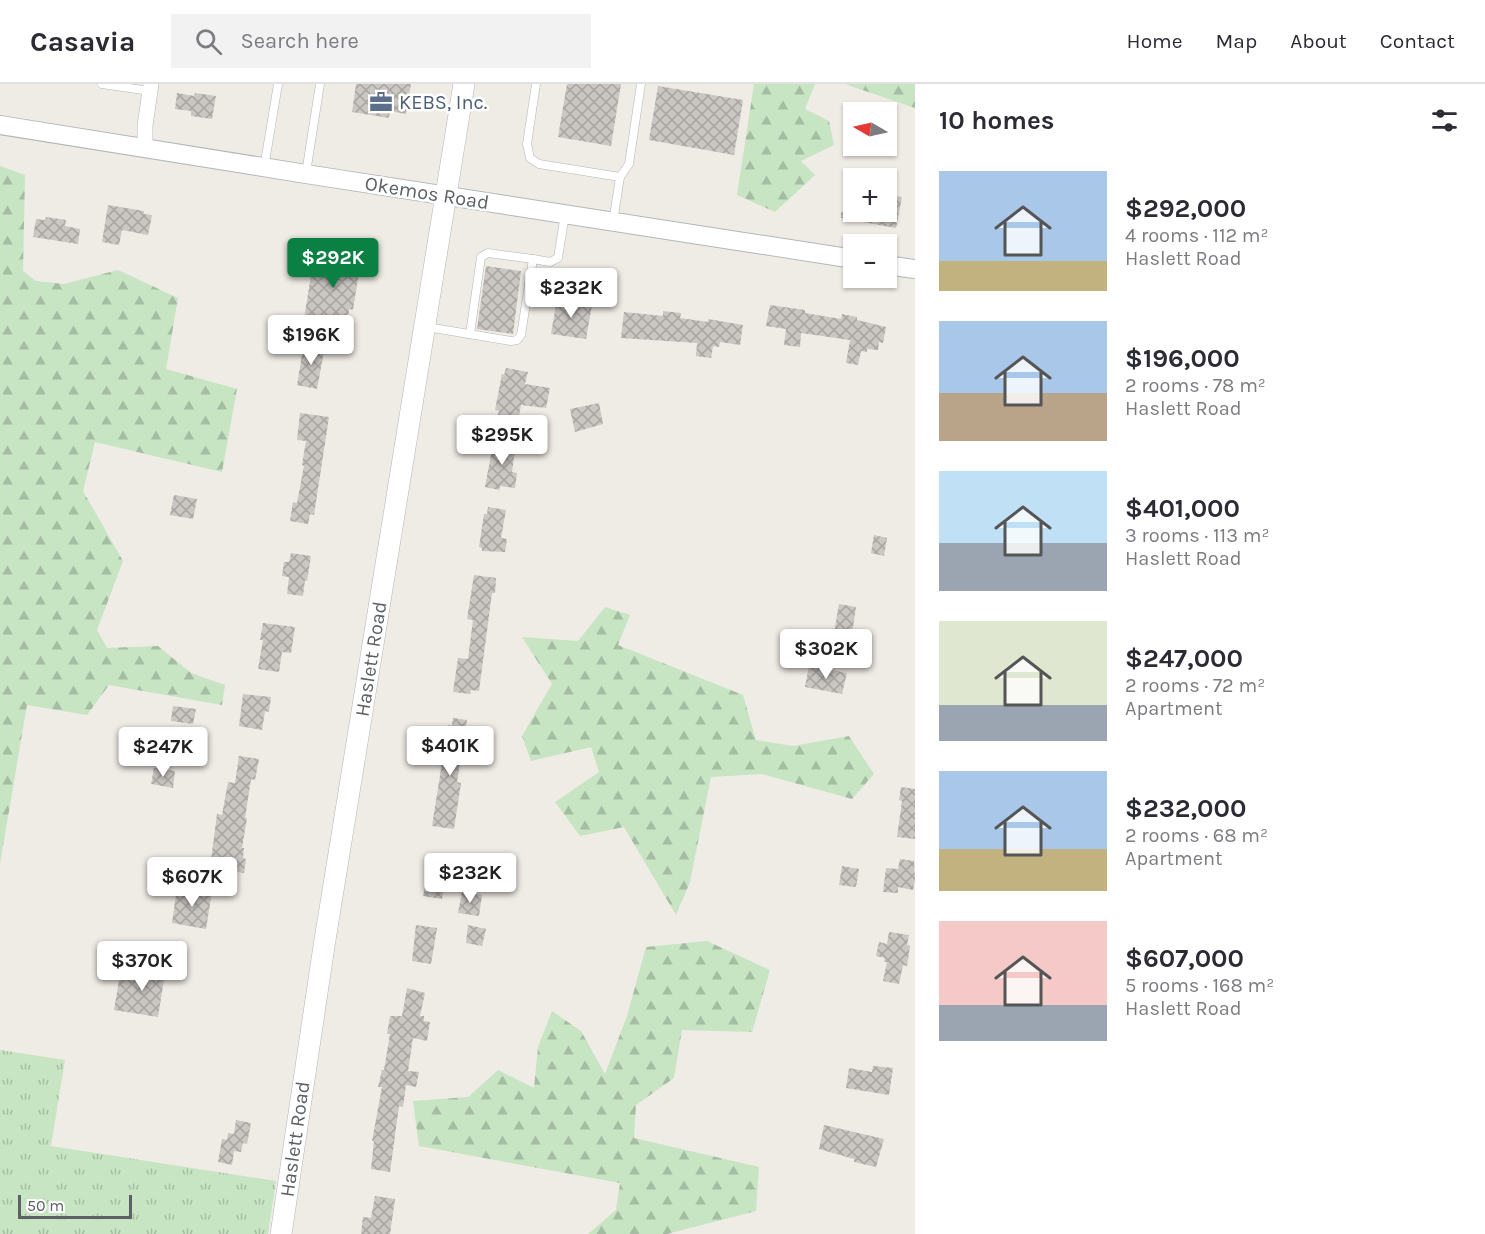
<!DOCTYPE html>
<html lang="en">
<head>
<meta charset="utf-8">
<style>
  :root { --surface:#fff; --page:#f2f2f3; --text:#2b2b33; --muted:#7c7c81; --line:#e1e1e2; --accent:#0b8043 }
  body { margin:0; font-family:Karla,sans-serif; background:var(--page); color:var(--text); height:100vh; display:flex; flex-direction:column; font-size:22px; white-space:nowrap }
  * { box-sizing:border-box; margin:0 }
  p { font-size:20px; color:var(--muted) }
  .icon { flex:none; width:33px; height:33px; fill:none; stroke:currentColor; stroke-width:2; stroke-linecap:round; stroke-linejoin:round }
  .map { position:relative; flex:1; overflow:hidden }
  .panel { display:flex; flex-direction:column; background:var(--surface); width:570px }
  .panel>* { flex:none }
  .needle { width:39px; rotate:279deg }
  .controls { position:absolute; left:843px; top:18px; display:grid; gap:12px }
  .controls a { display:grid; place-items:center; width:54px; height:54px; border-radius:0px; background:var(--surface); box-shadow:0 2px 4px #0004; font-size:30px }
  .scale { position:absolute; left:18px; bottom:15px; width:114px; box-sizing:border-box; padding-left:6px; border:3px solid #5d6165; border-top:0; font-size:16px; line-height:21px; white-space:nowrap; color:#5d6165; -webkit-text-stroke:4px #fff; paint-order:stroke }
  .price { position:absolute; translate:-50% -51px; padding:0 14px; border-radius:6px; background:#fff; color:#222; font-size:20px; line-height:39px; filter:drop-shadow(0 2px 3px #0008) }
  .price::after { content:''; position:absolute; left:50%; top:36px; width:18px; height:14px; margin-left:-9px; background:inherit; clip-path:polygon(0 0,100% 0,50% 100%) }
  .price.current { background:var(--accent); color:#fff }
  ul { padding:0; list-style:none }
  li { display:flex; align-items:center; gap:18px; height:150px; padding:0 24px }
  li span { display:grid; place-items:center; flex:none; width:168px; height:120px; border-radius:0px; color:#555 }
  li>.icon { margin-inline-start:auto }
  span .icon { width:72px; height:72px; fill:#fffc; stroke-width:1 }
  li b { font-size:26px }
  h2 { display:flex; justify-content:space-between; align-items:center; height:72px; padding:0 24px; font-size:26px }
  header { display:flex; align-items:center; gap:36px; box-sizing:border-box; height:84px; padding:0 30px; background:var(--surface); border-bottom:2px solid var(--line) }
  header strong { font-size:28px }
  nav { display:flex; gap:33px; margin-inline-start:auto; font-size:21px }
  .search { width:420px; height:54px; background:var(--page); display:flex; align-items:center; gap:15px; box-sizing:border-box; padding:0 21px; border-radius:0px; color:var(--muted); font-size:22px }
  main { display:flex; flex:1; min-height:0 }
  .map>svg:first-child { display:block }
  .forest { fill:url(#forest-firs) }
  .park { fill:url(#park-tufts) }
  .building { fill:url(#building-cross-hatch) }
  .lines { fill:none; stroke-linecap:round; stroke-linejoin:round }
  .service-casing { stroke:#b3b6b9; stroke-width:9 }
  .minor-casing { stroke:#b3b6b9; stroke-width:16 }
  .tertiary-casing { stroke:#b3b6b9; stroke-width:20 }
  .secondary-casing { stroke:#b2b5b9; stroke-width:22 }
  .service { stroke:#fff; stroke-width:8 }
  .minor { stroke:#fff; stroke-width:15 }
  .tertiary { stroke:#fff; stroke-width:18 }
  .secondary { stroke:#fff; stroke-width:21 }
  .labels { text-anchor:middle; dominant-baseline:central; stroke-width:5; stroke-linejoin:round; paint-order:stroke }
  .service-label { font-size:20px; fill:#4e5e75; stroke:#fff; text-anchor:start }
  .street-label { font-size:20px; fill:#5d6165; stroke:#fff }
</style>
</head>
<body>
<header>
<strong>Casavia</strong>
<div class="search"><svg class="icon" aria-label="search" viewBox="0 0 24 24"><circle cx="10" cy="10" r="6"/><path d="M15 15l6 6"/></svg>Search here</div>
<nav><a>Home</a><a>Map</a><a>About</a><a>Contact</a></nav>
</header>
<main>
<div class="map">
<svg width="915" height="1150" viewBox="0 0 915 1150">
  <defs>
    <pattern id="forest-firs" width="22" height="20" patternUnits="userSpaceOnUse" patternTransform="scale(1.5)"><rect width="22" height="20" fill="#c7e5c3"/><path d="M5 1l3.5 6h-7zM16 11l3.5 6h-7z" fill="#a5bda2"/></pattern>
    <pattern id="park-tufts" width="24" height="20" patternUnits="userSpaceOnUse" patternTransform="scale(1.5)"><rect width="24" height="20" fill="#c7e5c3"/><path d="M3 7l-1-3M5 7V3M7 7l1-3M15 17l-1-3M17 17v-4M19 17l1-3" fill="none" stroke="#a5bda2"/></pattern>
    <pattern id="building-cross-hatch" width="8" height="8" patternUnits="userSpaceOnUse" patternTransform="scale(1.5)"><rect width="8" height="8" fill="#cac6c2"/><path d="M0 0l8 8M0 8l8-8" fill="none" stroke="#a7a4a1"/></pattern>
  </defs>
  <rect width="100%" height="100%" fill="#efebe5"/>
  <g class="forest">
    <path d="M 754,0 L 815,0 L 805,25 L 829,37 L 834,61 L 801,77 L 815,91 L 775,128 L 737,111 Z"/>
    <path d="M 845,0 L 915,0 L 915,24 Z"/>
    <path d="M 0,82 L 25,91 L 23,187 L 36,197 L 64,200 L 118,186 L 178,214 L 166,285 L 237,305 L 222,388 L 95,358 L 83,407 L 123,477 L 97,546 L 107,564 L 158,562 L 191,589 L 225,601 L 222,621 L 109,601 L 87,631 L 27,621 L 0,780 Z"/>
    <path d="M 605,523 L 630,531 L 618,561 L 743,611 L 756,656 L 793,662 L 849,652 L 874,690 L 852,715 L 762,690 L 711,693 L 690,798 L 676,831 L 624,743 L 580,752 L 555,718 L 599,688 L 591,663 L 531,677 L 522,652 L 552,600 L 522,553 L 578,557 Z"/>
    <path d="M 707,857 L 770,886 L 752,948 L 682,946 L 674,994 L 636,1021 L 634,1054 L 759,1083 L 756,1127 L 667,1150 L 588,1150 L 616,1126 L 620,1099 L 419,1062 L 413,1017 L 468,1013 L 498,986 L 534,1004 L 538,963 L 552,927 L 581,947 L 605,990 L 627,932 L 646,863 Z"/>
  </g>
  <path class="park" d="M 0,966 L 65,976 L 51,1062 L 276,1097 L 268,1150 L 0,1150 Z"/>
  <g class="building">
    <path d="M 356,0 L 411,0 L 406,30 L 390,27 L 389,34 L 352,28 Z"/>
    <path d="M 567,0 L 621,0 L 611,62 L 558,53 Z"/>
    <path d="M 658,2 L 743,16 L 734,71 L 649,56 Z"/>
    <path d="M 177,9 L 194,12 L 195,9 L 216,12 L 212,35 L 191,32 L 191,27 L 175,25 Z"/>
    <path d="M 886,110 L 902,113 L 896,144 L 841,134 L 841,128 L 886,128 Z"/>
    <path d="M 108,121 L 144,127 L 144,130 L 152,131 L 148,151 L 122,146 L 119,161 L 102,158 Z"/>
    <path d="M 46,133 L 66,136 L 65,142 L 80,145 L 78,160 L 33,153 L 36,135 L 45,136 Z"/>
    <path d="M 320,169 L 361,175 L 353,226 L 349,225 L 348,236 L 337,234 L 336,241 L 304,235 L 311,191 L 316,192 Z"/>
    <path d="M 486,182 L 521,187 L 513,250 L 477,245 Z"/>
    <path d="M 557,215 L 592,221 L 586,255 L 551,250 Z"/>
    <path d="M 770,221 L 805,226 L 805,229 L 841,235 L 842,230 L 857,233 L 857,236 L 886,243 L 883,259 L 879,258 L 878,266 L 867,265 L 867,268 L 861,267 L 858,281 L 846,279 L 850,256 L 801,249 L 800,263 L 784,261 L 786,245 L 766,242 Z"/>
    <path d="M 663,227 L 681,229 L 680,234 L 708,238 L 708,235 L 743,241 L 740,261 L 720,258 L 719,263 L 713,262 L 711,274 L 696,272 L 697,259 L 621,254 L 624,228 L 663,232 Z"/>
    <path d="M 304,259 L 325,262 L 317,305 L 297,301 Z"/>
    <path d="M 506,284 L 528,288 L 525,300 L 550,304 L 546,324 L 521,321 L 518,337 L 497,334 L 499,327 L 495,326 L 502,290 L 504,291 Z"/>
    <path d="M 599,319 L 603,340 L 575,348 L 570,325 Z"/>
    <path d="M 300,329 L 329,333 L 314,431 L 310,430 L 308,440 L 290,437 L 293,418 L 297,419 L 304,382 L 302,381 L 306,357 L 297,356 Z"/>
    <path d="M 494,355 L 516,359 L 512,388 L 517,389 L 515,404 L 500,402 L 499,406 L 485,403 Z"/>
    <path d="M 174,411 L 197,415 L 193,435 L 170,431 Z"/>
    <path d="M 488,423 L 506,426 L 501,454 L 507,455 L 505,468 L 482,467 L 482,464 L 479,463 L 484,430 L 487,430 Z"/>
    <path d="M 874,451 L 887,454 L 884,472 L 871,469 Z"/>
    <path d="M 291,469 L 311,472 L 307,497 L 305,496 L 303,512 L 287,510 L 289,493 L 282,492 L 284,478 L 289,478 Z"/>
    <path d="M 474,491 L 496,494 L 495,509 L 492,509 L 479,607 L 471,606 L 470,610 L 453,608 L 458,574 L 468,575 L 473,536 L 467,535 Z"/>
    <path d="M 839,520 L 856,523 L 851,557 L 833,554 Z"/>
    <path d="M 263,539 L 295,543 L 291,569 L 282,568 L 279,588 L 258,585 L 263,556 L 260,556 Z"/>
    <path d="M 809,582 L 847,589 L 842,610 L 805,603 Z"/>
    <path d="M 243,610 L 271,613 L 269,628 L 265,627 L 262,646 L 239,642 Z"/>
    <path d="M 173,622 L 196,625 L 193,640 L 171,637 Z"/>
    <path d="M 453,634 L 467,636 L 457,698 L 461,699 L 454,745 L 432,742 L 448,641 L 452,642 Z"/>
    <path d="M 239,672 L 259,675 L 255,696 L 251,695 L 245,734 L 247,734 L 242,764 L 244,764 L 243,774 L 246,775 L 244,789 L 210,784 L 217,730 L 222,731 L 228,698 L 235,699 Z"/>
    <path d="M 154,684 L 175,687 L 173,704 L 151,700 Z"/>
    <path d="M 901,703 L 915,705 L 915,755 L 897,753 L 902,717 L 899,716 Z"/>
    <path d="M 431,769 L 449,773 L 442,815 L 423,812 Z"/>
    <path d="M 900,775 L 914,777 L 915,796 L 913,806 L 898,803 L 898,809 L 883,808 L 886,784 L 898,785 Z"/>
    <path d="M 842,782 L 859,785 L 856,803 L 839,801 Z"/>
    <path d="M 177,803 L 212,808 L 206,845 L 172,839 Z"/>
    <path d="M 462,808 L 482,811 L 479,832 L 458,829 Z"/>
    <path d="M 416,841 L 437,844 L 431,880 L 412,877 Z"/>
    <path d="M 468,841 L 486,845 L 482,862 L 466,859 Z"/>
    <path d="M 889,848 L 909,851 L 907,861 L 910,862 L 907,882 L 903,881 L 899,900 L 883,897 L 887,878 L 884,878 L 885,874 L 876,872 L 879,858 L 887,860 Z"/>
    <path d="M 144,879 L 166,883 L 158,933 L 114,926 L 120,891 L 142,895 Z"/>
    <path d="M 407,904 L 425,909 L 420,932 L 424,932 L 424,937 L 430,938 L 427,957 L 413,954 L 408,987 L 419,988 L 416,1003 L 406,1001 L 403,1023 L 399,1022 L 390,1088 L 371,1085 L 374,1057 L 372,1057 L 382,1003 L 378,1003 L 382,986 L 384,986 L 390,950 L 387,950 L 390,932 L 402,932 Z"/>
    <path d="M 873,982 L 893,984 L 889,1011 L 846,1004 L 849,984 L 872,988 Z"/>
    <path d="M 236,1036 L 251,1039 L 247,1060 L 243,1059 L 241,1068 L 234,1067 L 232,1081 L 218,1078 L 222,1055 L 227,1056 L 228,1049 L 234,1050 Z"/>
    <path d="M 824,1041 L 884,1055 L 876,1083 L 854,1078 L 854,1075 L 819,1065 Z"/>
    <path d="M 375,1112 L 395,1115 L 390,1150 L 361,1150 L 363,1133 L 371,1134 Z"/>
  </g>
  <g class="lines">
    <g class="service-casing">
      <g id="service">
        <path d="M 102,0 L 150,7"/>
        <path d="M 536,0 L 527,60 L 530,74 L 539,80 L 620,93"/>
        <path d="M 264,84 L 278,0"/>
        <path d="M 306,89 L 320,0"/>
        <path d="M 613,138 L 620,93 L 629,80 L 641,0"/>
        <path d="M 427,243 L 511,257 L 517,256 L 521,251 L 533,175 L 550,178 L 558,174 L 565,130"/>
        <path d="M 470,250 L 481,173 L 488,169 L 533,175"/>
      </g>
    </g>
    <g class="minor-casing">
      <path id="minor" d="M 145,63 L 145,42 L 151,0"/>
    </g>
    <g class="tertiary-casing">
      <g id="tertiary">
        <path d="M 0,41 L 306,90 L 854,175"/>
        <path d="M 886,181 L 915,185"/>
      </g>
    </g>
    <g class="secondary-casing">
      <path id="secondary" d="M 281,1150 L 324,862 L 464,0"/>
    </g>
    <use href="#service" class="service"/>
    <use href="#minor" class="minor"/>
    <use href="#tertiary" class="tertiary"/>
    <use href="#secondary" class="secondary"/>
  </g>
  <defs>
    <g id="office-bare" transform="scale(1.8)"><path d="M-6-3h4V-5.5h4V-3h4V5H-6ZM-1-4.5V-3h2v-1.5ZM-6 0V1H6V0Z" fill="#5c6f8a" stroke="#fff" stroke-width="2.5" paint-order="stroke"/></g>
  </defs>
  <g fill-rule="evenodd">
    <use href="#office-bare" x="381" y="18"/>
  </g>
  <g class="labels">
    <g class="service-label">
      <text x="399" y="18">KEBS, Inc.</text>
    </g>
    <g class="street-label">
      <text transform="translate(427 109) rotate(9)">Okemos Road</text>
      <text transform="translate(371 575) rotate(-81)">Haslett Road</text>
      <text transform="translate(295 1055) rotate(-82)">Haslett Road</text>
    </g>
  </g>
</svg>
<div class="controls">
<a><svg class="needle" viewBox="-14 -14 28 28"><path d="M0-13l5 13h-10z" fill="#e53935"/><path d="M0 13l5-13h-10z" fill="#7c7c81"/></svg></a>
<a>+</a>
<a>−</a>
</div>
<div class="scale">50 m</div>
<b class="price current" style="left:333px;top:205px">$292K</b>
<b class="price" style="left:571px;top:235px">$232K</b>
<b class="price" style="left:311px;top:282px">$196K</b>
<b class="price" style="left:502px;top:382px">$295K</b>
<b class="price" style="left:826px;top:596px">$302K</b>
<b class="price" style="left:450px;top:693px">$401K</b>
<b class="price" style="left:163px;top:694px">$247K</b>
<b class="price" style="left:470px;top:820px">$232K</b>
<b class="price" style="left:192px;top:824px">$607K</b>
<b class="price" style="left:142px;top:908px">$370K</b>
</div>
<section class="panel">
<h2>10 homes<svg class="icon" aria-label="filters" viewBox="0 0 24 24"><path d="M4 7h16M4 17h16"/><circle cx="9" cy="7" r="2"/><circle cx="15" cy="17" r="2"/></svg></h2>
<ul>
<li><span style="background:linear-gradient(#a9c7e8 75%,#c2b280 0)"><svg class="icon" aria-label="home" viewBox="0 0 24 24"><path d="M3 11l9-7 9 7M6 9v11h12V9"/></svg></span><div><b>$292,000</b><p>4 rooms · 112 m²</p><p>Haslett Road</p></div></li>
<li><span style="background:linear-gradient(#a9c7e8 60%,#b9a48a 0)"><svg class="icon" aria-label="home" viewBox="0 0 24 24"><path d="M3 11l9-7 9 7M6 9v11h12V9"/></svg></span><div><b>$196,000</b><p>2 rooms · 78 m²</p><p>Haslett Road</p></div></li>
<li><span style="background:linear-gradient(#bfe0f5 60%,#9aa5b1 0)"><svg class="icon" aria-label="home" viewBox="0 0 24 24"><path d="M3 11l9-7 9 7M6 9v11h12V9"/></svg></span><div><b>$401,000</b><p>3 rooms · 113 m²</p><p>Haslett Road</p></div></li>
<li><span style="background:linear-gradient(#dfe7d0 70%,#9aa5b1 0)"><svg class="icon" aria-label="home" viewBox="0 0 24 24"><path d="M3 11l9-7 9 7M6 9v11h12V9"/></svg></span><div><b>$247,000</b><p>2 rooms · 72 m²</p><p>Apartment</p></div></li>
<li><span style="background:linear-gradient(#a9c7e8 65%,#c2b280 0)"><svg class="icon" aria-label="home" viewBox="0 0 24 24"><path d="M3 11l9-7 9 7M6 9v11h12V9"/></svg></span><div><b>$232,000</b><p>2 rooms · 68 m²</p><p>Apartment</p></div></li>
<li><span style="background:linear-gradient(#f6c9c9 70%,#9aa5b1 0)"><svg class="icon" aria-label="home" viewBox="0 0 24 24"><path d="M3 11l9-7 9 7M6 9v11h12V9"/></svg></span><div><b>$607,000</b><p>5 rooms · 168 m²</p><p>Haslett Road</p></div></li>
</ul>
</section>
</main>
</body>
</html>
